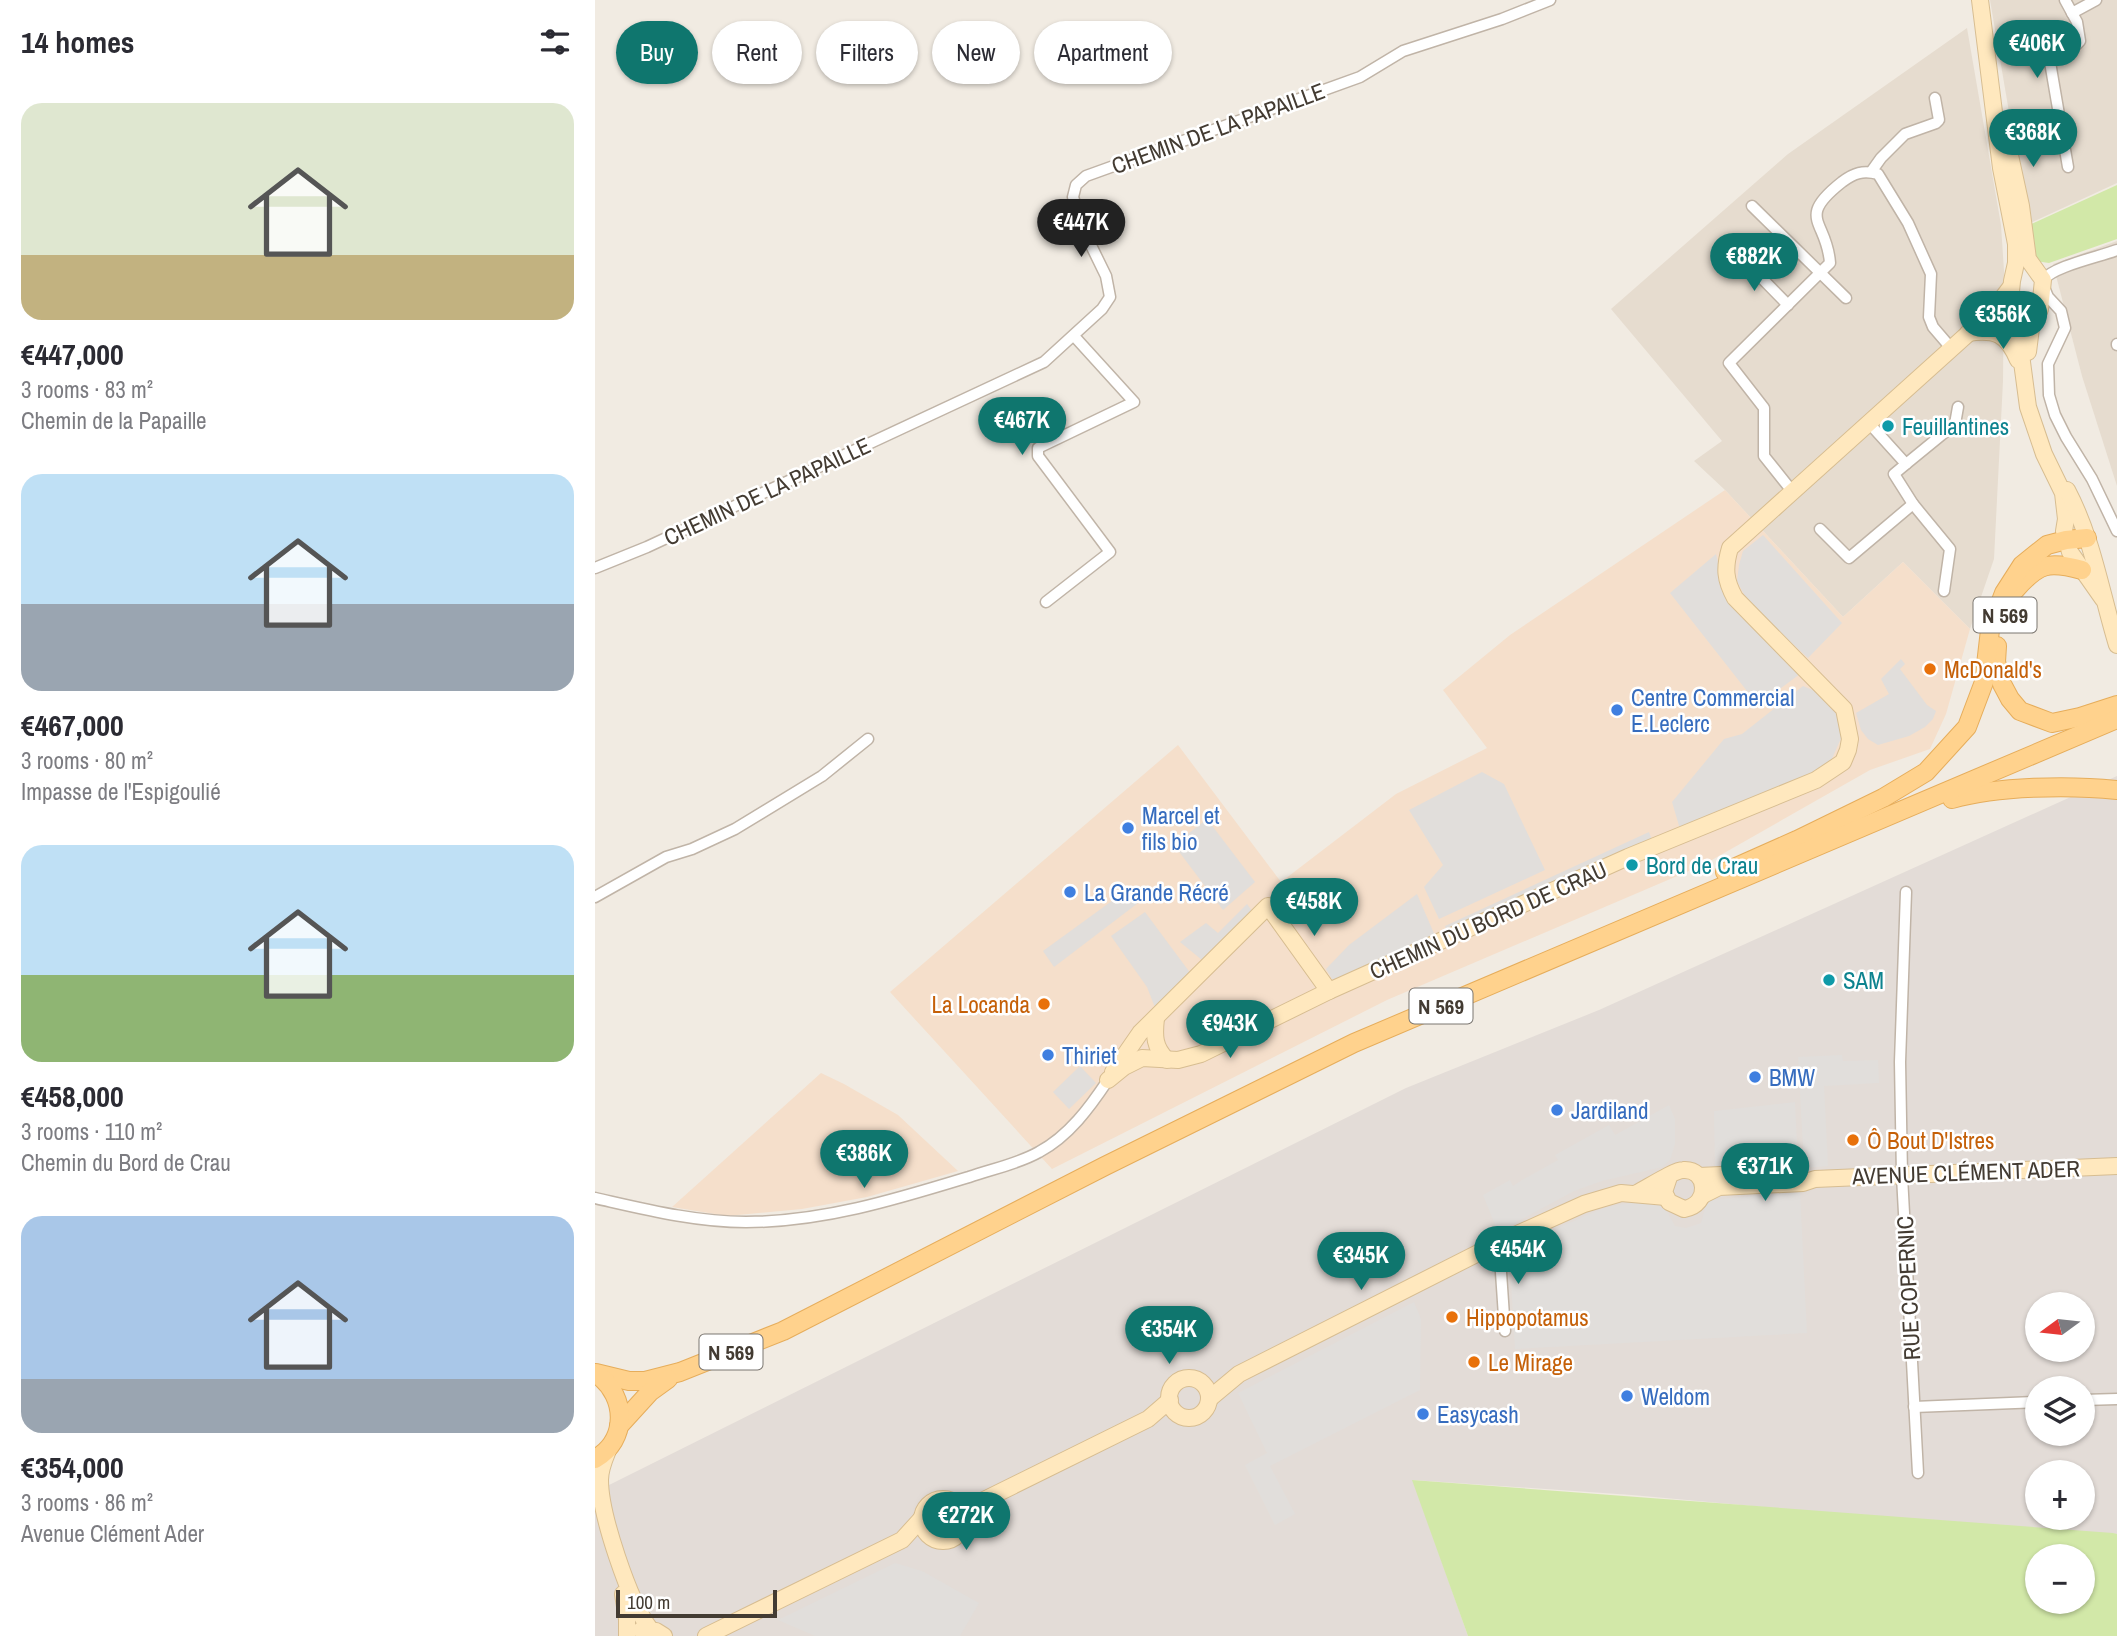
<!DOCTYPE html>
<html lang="en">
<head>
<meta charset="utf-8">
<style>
  :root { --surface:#fff; --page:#f2f2f3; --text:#2b2b33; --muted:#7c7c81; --accent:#0f766e }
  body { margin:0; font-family:"Archivo Narrow",sans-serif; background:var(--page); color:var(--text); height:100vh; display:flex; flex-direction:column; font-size:26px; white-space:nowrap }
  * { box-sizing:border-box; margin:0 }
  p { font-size:23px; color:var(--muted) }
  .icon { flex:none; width:38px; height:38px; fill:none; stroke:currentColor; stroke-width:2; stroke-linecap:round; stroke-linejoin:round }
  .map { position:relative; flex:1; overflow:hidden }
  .drawer { display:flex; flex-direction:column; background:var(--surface); width:595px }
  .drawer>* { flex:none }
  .hud { position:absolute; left:21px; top:21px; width:665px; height:63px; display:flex; gap:14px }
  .needle { width:46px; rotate:255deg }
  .fabs { position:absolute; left:1430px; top:1292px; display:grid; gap:14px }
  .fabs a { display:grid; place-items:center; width:70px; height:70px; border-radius:50%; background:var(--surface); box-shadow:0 2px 5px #0004; font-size:35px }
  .scale { position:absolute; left:21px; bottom:18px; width:161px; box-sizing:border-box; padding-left:7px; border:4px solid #433b32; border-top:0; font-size:19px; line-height:24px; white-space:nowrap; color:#433b32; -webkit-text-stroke:5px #fff; paint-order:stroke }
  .price { position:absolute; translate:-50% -60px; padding:0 16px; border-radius:24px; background:var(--accent); color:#fff; font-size:23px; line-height:46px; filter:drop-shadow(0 2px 4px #0008) }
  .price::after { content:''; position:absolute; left:50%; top:42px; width:21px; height:16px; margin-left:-10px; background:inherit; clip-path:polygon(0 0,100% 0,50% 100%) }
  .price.active { background:#222; color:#fff }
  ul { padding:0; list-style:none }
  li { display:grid; align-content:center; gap:14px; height:371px; padding:0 21px }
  li span { display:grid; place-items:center; height:217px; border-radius:21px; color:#555 }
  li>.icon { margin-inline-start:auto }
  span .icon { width:126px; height:126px; fill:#fffc; stroke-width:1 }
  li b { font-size:30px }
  h2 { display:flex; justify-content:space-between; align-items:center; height:84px; padding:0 21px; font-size:30px }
  .tag { padding:0 24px; border-radius:32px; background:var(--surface); box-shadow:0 2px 5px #0004; font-size:24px; line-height:63px }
  .tag.active { background:var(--accent); color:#fff }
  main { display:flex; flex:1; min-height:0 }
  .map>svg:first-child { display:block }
  .residential { fill:#e6dccf }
  .commercial { fill:#f5dfcb }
  .industrial { fill:#e3dcd7; fill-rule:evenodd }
  .green { fill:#d2e8a8; fill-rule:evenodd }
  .parking { fill:#e1dedb }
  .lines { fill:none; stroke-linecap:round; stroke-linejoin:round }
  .street-casing { stroke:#c0b4a7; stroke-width:13 }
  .secondary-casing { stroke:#d7bd91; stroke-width:18 }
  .primary-casing { stroke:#e6ad5b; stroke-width:20 }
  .street { stroke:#fff; stroke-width:10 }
  .secondary { stroke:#ffe8be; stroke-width:16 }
  .primary { stroke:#ffd28d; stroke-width:18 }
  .culture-dot { fill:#0f9aa8; stroke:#fff; stroke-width:2.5 }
  .food-dot { fill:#e8710a; stroke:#fff; stroke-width:2.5 }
  .shop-dot { fill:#3f7fe0; stroke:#fff; stroke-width:2.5 }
  .labels { text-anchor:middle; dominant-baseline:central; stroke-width:5; stroke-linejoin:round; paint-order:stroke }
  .shield { fill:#fff; stroke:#7b7670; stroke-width:2 }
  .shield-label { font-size:21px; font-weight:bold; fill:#433b32 }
  .street-label { font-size:23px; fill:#433b32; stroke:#fff }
  .culture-label { font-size:23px; fill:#0d838f; stroke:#fff; text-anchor:start }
  .food-label { font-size:23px; fill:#c56008; stroke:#fff; text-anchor:start }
  .shop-label { font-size:23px; fill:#366cbe; stroke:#fff; text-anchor:start }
</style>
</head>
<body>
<main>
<section class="drawer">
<h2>14 homes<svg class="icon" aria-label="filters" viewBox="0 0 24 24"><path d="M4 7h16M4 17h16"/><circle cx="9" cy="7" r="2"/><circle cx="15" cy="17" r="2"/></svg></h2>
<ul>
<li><span style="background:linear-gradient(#dfe7d0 70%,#c2b280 0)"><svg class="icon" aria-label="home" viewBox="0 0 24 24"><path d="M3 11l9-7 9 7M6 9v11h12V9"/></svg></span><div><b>€447,000</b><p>3 rooms · 83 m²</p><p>Chemin de la Papaille</p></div></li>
<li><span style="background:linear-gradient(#bfe0f5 60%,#9aa5b1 0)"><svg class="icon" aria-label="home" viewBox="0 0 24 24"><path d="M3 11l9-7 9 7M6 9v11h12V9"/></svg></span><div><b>€467,000</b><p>3 rooms · 80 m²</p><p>Impasse de l'Espigoulié</p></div></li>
<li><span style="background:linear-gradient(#bfe0f5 60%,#8fb573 0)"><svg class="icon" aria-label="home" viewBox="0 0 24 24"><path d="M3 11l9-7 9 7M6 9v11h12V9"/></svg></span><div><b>€458,000</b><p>3 rooms · 110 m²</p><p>Chemin du Bord de Crau</p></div></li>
<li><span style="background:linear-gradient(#a9c7e8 75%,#9aa5b1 0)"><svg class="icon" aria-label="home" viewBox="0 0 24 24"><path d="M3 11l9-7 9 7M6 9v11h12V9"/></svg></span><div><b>€354,000</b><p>3 rooms · 86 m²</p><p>Avenue Clément Ader</p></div></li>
</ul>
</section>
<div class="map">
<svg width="1522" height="1636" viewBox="0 0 1522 1636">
  <rect width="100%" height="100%" fill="#f1ebe2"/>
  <g class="residential">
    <path d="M 1395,0 L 1522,0 L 1522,183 L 1433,224 Z"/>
    <path d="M 1372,28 L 1406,225 L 1409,271 L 1408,381 L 1399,559 L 1375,629 L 1308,562 L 1248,617 L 1130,490 L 1099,461 L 1127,441 L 1016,309 L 1193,154 Z"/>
    <path d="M 1522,241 L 1522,486 L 1487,376 L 1458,264 Z"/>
  </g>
  <g class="commercial">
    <path d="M 1130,490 L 1248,617 L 1308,562 L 1375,629 L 1351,714 L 1335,749 L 1275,770 L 1108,865 L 792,1000 L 457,1169 L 295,992 L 583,745 L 686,882 L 801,794 L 892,748 L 848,690 L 915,635 Z"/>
    <path d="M 226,1073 L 249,1084 L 303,1115 L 363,1171 L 272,1197 L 207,1209 L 132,1216 L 77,1207 Z"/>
  </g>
  <path class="industrial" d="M 1522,776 L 1522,1534 L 1333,1522 L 1037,1495 L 818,1480 L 873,1636 L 0,1636 L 0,1492 L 811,1088 L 1004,1010 ZM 1442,1304 L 1488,1304 L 1488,1349 L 1442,1349 ZM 1442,1388 L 1488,1388 L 1488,1433 L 1442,1433 ZM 1442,1472 L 1488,1472 L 1488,1517 L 1442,1517 Z"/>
  <g class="green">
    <path d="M 1522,185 L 1522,239 L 1454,263 L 1440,261 L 1434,225 Z"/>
    <path d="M 817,1480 L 1518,1533 L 1522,1534 L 1522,1636 L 873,1636 ZM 1442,1556 L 1488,1556 L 1488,1601 L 1442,1601 Z"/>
  </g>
  <g class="parking">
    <path d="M 1168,535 L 1247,623 L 1213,658 L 1154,604 L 1142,581 L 1144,565 L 1148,551 Z"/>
    <path d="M 1121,554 L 1129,588 L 1140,610 L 1205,674 L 1163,705 L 1075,593 Z"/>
    <path d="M 1306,659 L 1310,664 L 1305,669 L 1332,705 L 1341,711 L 1338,719 L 1330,727 L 1314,736 L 1283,745 L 1273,739 L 1266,730 L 1261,713 L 1294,694 L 1286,679 Z"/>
    <path d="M 1208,686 L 1225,693 L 1243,714 L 1247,736 L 1236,761 L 1208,778 L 1085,829 L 1077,802 L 1129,739 L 1147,734 Z"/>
    <path d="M 887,772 L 909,784 L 950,870 L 844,919 L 829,887 L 848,865 L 814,810 Z"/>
    <path d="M 612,819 L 660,882 L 628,910 L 579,845 Z"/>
    <path d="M 1054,832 L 1057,840 L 853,934 L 850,926 Z"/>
    <path d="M 532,890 L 543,903 L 459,967 L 448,951 Z"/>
    <path d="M 822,894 L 841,938 L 747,981 L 737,979 L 731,969 L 754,945 Z"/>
    <path d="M 652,904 L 657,911 L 607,960 L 585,942 L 611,923 L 623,933 Z"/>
    <path d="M 550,912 L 596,974 L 561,1010 L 552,987 L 516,936 Z"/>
    <path d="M 1247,1055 L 1248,1061 L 1283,1060 L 1284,1083 L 1229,1086 L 1233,1166 L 1209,1168 L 1203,1057 Z"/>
    <path d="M 485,1066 L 501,1083 L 474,1109 L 458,1092 Z"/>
    <path d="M 1200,1102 L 1203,1166 L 1120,1170 L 1119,1111 Z"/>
    <path d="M 1074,1105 L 1080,1119 L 1080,1144 L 1075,1160 L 1067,1167 L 1007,1181 L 979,1191 L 903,1232 L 888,1195 L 915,1180 L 918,1186 L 927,1180 L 963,1160 L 960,1155 L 1014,1125 L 1020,1135 Z"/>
    <path d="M 1205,1192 L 1212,1333 L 920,1349 L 914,1249 L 1009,1208 L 1024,1205 L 1053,1201 L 1064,1205 L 1072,1212 L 1080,1226 L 1091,1228 L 1106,1223 L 1111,1205 L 1114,1200 Z"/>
    <path d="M 819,1302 L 826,1319 L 825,1390 L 675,1466 L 700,1514 L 680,1525 L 650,1465 L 672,1453 L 643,1393 Z"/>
    <path d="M 300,1563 L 327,1571 L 384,1603 L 365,1636 L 220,1636 L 183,1620 Z"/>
  </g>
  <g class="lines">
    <g class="street-casing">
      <g id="street">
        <path d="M 1470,0 L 1482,22 L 1485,41 C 1476,52 1466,54 1455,62 L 1473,167"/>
        <path d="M 1477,13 L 1501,0"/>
        <path d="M 1276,172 L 1286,158 L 1310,134 L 1341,123 L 1344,120 L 1340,98"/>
        <path d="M 1157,206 L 1251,298"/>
        <path d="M 1147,258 L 1193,305"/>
        <path d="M 1448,280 C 1459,266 1504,257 1522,250"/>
        <path d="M 1448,285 L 1453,297 L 1466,311 L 1470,328 L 1453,364 L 1454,395 L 1460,415 L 1471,437 L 1497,479 L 1522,531"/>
        <path d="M 1522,345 L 1522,344"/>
        <path d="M 1273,422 L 1311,464 L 1299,474 L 1318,504 L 1355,549 L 1349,591"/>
        <path d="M 1311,464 L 1360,424 L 1363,407"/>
        <path d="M 1197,491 L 1169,456 L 1169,408 L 1134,363 L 1235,263 C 1232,220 1200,219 1247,182 C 1259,173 1268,170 1283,174 L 1313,223 L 1336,274 L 1334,317 L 1338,327 L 1356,348"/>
        <path d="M 1225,529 L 1254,558 L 1318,504"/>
        <path d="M 0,568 L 52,547 L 449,362 L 507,309 L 515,297 L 511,276 L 489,231 L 478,197 L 481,185 L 491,176 L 765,77 L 808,51 L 907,19 L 955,0"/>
        <path d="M 451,602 L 515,552 L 443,456 L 443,448 L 539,402 L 479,336"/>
        <path d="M 1311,892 L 1305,1062 L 1307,1176 L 1323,1473"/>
        <path d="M 0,897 L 71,857 L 97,849 L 140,829 L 227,776 L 273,739"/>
        <path d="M 0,1198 C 49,1209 100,1222 151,1222 C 228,1222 302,1199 374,1177 C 397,1169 423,1164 444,1152 C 474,1136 495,1107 513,1080"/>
        <path d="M 904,1243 L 910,1331"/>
        <path d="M 1488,1400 L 1522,1399"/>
        <path d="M 1319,1407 L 1442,1402"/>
      </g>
    </g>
    <g class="secondary-casing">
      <g id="secondary">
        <path d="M 1385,0 L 1406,168 L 1421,244 L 1421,263 L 1417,281 L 1415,302 L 1415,312 L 1423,332 L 1433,407 L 1449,454 L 1468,493 L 1471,519 L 1469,531 L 1475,552 L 1508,599"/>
        <path d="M 1411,137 L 1426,206 L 1433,259 L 1448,280 L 1445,309 L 1436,328 L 1433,352"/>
        <path d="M 1373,333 C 1401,329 1412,334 1423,360"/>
        <path d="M 1472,490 C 1498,539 1506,593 1522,645"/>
        <path d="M 561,1018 C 559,1036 559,1047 572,1060"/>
        <path d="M 518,1072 L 545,1033 L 673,906 L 734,991"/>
        <path d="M 513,1080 L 529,1067 L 547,1058 L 583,1060 L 606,1054 L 734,991 L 1033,857 L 1221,780 L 1248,762 L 1253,750 L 1255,739 L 1249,709 L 1140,598 C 1130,580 1129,568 1135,548 L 1396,313 L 1415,288"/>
        <path d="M 1104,1176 L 1170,1173"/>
        <path d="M 1042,1193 C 1052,1188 1080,1170 1088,1170 C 1113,1168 1116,1205 1089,1209 L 1074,1202 L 1069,1192 L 1074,1177"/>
        <path d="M 1108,1195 L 1124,1187 L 1208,1183 L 1220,1179 L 1522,1166"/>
        <circle cx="594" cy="1398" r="20"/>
        <path d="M 614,1399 L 644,1374 L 909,1240 L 989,1204 L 1026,1193 L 1071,1197"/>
        <path d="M 14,1448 C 10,1458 5,1468 5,1480 C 5,1514 34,1601 55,1629"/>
        <circle cx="348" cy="1520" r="21"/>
        <path d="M 369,1517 L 389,1500 L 553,1419 L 575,1400"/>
        <path d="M 28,1594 L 32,1619 L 32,1636"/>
        <path d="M 46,1630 L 61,1631 L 69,1636"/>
        <path d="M 111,1636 L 307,1540 L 327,1518"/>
      </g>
    </g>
    <g class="primary-casing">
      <g id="primary">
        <path d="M 1420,590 C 1444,563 1453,561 1487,570"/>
        <path d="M 1402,646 L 1401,662 L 1407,684 L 1415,699 L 1425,711 L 1457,723 L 1485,717 L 1522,705"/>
        <path d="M 1357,799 C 1402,786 1475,785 1522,790"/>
        <path d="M 1130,872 L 1202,840 L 1288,798 L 1331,772 L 1372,727 L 1389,682 L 1395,630 L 1409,593 L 1427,565 L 1452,545 L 1471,540 L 1492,538"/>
        <path d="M 1,1373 L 34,1381 L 50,1381 L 85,1372 L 188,1331 L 510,1166 L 759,1043 L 1522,719"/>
        <path d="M 24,1426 L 55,1392 L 73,1379"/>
        <path d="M 0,1459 C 33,1440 32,1397 3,1375"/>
      </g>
    </g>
    <use href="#street" class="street"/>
    <use href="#secondary" class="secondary"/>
    <use href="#primary" class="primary"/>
  </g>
  <g class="culture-dot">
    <circle cx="1293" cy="426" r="7"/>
    <circle cx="1037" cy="865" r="7"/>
    <circle cx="1234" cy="980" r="7"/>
  </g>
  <g class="food-dot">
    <circle cx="1335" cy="669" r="7"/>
    <circle cx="449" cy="1004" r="7"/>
    <circle cx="1258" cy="1140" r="7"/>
    <circle cx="857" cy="1317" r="7"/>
    <circle cx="879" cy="1362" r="7"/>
  </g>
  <g class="shop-dot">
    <circle cx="1022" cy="710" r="7"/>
    <circle cx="533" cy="828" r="7"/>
    <circle cx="475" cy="892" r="7"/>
    <circle cx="453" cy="1055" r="7"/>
    <circle cx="1160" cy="1077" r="7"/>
    <circle cx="962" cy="1110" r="7"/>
    <circle cx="1032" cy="1396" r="7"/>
    <circle cx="828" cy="1414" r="7"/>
  </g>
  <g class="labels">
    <g class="shield">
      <rect x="1378.5" y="597.5" width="63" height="35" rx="5"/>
      <rect x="814.5" y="988.5" width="63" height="35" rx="5"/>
      <rect x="104.5" y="1334.5" width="63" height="35" rx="5"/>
    </g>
    <g class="shield-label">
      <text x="1410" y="615">N 569</text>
      <text x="846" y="1006">N 569</text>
      <text x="136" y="1352">N 569</text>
    </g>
    <g class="street-label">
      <text transform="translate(623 128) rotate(-20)">CHEMIN DE LA PAPAILLE</text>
      <text transform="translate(172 491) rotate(-25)">CHEMIN DE LA PAPAILLE</text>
      <text transform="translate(893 920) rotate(-24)">CHEMIN DU BORD DE CRAU</text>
      <text transform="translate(1371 1172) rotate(-2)">AVENUE CLÉMENT ADER</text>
      <text transform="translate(1313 1288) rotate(-93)">RUE COPERNIC</text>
    </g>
    <g class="culture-label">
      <text x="1307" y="426">Feuillantines</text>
      <text x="1051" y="865">Bord de Crau</text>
      <text x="1248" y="980">SAM</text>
    </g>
    <g class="food-label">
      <text x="1349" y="669">McDonald's</text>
      <text x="435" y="1004" text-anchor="end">La Locanda</text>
      <text x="1272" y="1140">Ô Bout D'Istres</text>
      <text x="871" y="1317">Hippopotamus</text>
      <text x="893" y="1362">Le Mirage</text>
    </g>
    <g class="shop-label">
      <text x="1036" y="697">Centre Commercial<tspan x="1036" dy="26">E.Leclerc</tspan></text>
      <text x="547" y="815">Marcel et<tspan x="547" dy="26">fils bio</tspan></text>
      <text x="489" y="892">La Grande Récré</text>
      <text x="467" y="1055">Thiriet</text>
      <text x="1174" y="1077">BMW</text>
      <text x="976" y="1110">Jardiland</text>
      <text x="1046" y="1396">Weldom</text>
      <text x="842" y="1414">Easycash</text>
    </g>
  </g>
</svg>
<div class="fabs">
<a><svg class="needle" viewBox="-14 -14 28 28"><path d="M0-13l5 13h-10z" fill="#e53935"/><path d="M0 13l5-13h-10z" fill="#7c7c81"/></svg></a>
<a><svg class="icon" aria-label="layers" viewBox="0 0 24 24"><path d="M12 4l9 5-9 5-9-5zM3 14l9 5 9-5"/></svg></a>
<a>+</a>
<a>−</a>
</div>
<div class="scale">100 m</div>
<b class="price" style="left:1442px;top:80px">€406K</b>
<b class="price" style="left:1438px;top:169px">€368K</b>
<b class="price active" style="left:486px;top:259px">€447K</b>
<b class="price" style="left:1159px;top:293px">€882K</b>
<b class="price" style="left:1408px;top:351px">€356K</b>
<b class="price" style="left:427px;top:457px">€467K</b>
<b class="price" style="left:719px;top:938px">€458K</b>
<b class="price" style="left:635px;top:1060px">€943K</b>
<b class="price" style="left:269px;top:1190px">€386K</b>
<b class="price" style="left:1170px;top:1203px">€371K</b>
<b class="price" style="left:923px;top:1286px">€454K</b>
<b class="price" style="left:766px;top:1292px">€345K</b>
<b class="price" style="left:574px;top:1366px">€354K</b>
<b class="price" style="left:371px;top:1552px">€272K</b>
<div class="hud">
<a class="tag active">Buy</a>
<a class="tag">Rent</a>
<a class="tag">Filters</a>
<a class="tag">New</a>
<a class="tag">Apartment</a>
</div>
</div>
</main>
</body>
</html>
